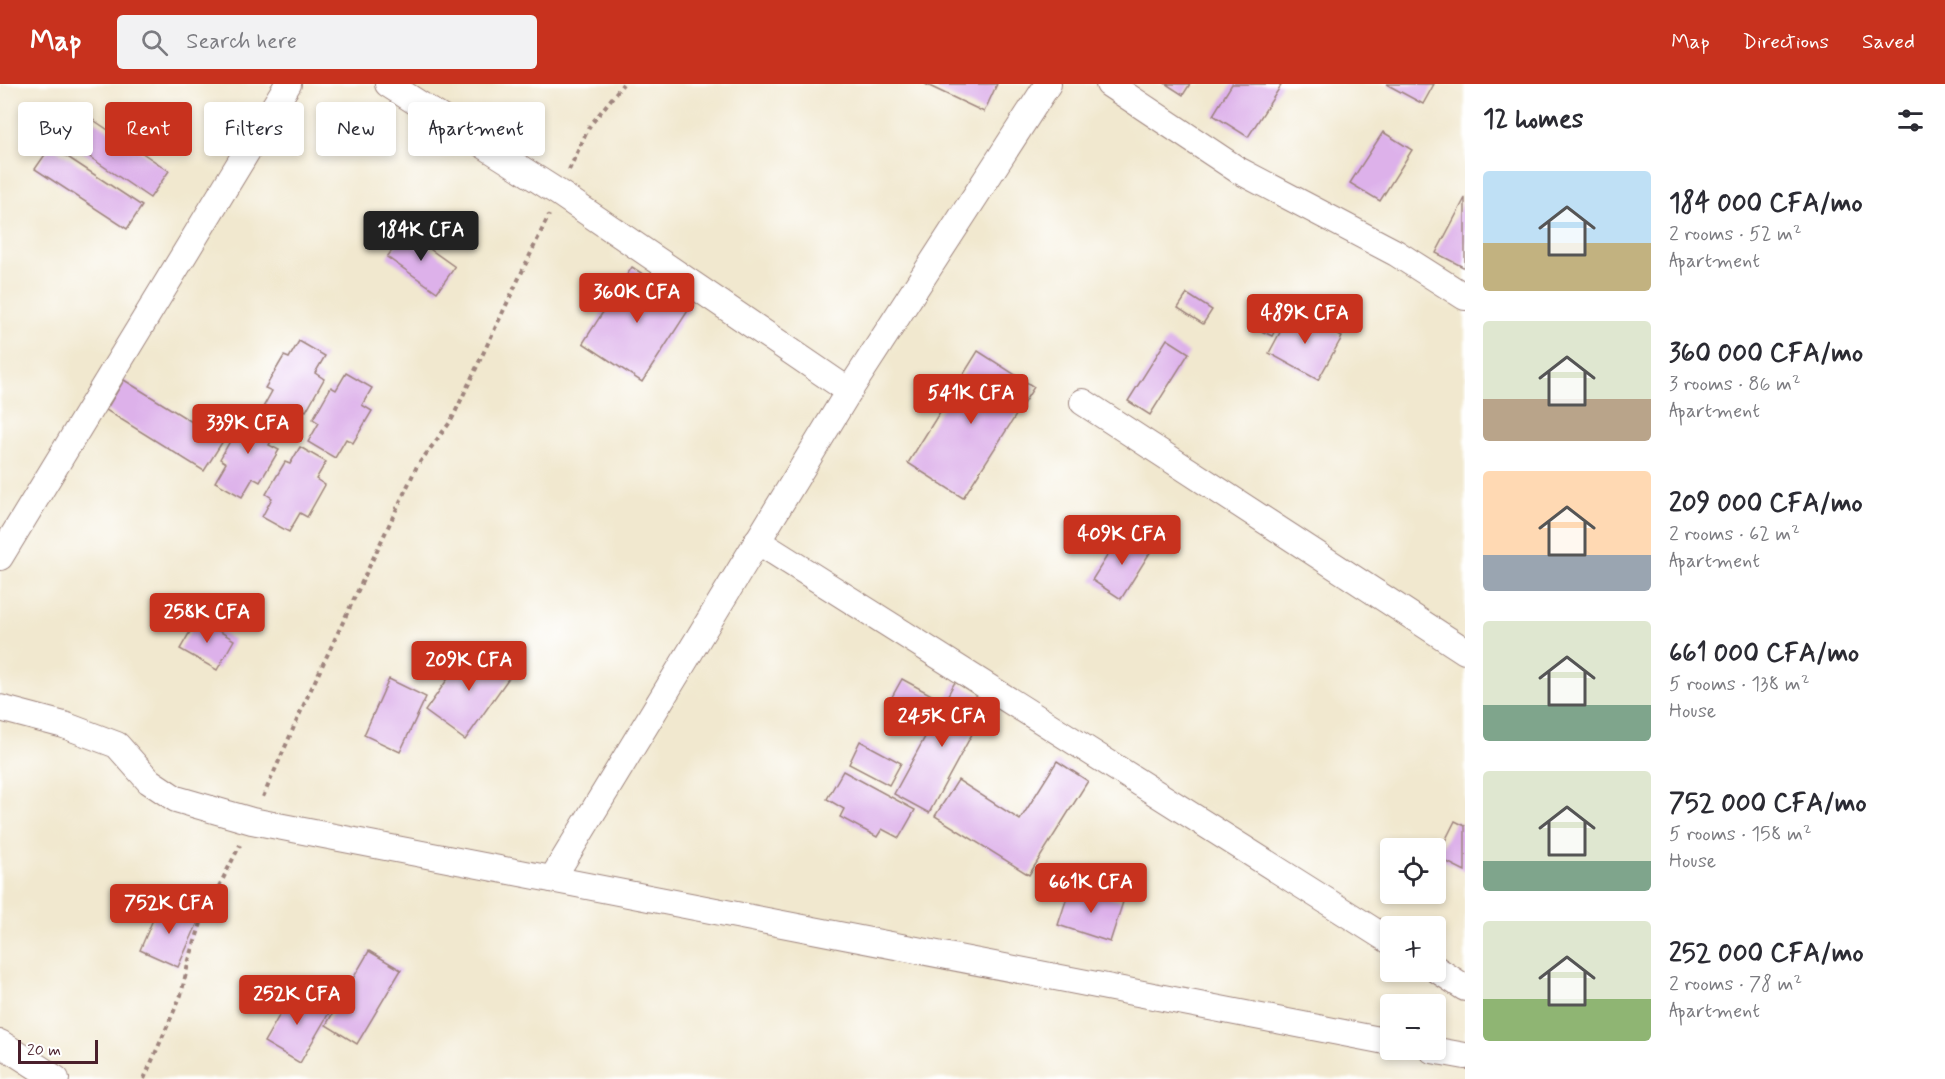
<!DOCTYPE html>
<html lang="en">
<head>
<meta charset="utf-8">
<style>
  :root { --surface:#fff; --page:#f2f2f3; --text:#2b2b33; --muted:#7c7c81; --accent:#c8321e }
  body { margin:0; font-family:Mynerve,sans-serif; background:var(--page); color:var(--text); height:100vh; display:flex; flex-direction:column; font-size:22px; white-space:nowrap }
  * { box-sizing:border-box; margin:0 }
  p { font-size:20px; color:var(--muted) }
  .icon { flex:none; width:33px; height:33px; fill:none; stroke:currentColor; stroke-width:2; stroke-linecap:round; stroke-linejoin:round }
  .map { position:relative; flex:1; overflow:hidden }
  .drawer { display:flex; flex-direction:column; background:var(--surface); width:480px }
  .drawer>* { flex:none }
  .hud { position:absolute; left:18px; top:18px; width:570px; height:54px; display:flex; gap:12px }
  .controls { position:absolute; left:1380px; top:754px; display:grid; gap:12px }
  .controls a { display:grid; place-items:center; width:66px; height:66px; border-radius:6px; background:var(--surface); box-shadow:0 3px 9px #0003; font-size:30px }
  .scale { position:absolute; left:18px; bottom:15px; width:80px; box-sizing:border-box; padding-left:6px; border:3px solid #4a1f2b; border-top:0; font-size:16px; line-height:21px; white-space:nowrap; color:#4a1f2b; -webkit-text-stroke:4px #fff; paint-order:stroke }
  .price { position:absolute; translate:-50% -51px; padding:0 14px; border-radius:6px; background:var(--accent); color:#fff; font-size:20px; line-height:39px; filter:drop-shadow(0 2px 3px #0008) }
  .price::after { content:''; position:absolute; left:50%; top:36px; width:18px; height:14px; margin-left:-9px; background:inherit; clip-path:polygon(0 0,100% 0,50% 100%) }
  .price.current { background:#222; color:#fff }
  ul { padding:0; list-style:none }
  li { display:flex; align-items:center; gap:18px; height:150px; padding:0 18px }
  li span { display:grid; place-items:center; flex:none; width:168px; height:120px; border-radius:6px; color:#555 }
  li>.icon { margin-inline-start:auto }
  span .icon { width:72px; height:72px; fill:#fffc; stroke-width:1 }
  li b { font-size:26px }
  h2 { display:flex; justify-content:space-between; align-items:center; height:72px; padding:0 18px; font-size:26px }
  .chip { padding:0 21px; border-radius:6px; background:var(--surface); box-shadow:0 3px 9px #0003; font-size:21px; line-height:54px }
  .chip.current { background:var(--accent); color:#fff }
  header { display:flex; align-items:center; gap:36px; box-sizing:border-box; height:84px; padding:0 30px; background:var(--accent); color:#fff }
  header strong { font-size:28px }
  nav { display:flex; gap:33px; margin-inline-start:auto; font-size:21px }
  .search { width:420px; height:54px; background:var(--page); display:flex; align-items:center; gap:15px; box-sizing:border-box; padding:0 21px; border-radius:6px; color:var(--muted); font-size:22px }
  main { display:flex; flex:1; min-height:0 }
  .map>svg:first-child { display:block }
  .building { fill:#ddb1ea }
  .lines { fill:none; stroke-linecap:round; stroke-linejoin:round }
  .minor-casing { stroke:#9e847d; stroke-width:28 }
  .path { stroke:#9e847d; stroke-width:4; stroke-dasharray:4.5 4.5; stroke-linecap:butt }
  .minor { stroke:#fff; stroke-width:26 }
</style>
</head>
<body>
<header>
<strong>Map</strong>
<div class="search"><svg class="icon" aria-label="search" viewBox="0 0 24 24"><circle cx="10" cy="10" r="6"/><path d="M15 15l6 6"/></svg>Search here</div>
<nav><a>Map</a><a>Directions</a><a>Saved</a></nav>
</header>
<main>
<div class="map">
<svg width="1465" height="995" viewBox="0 0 1465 995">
  <rect width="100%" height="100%" fill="#fff"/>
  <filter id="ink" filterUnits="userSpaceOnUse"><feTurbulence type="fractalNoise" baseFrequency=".0167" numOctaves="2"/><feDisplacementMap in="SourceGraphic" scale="12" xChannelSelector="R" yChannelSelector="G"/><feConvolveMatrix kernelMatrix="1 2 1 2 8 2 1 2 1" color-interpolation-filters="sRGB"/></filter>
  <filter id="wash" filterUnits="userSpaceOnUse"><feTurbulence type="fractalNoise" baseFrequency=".008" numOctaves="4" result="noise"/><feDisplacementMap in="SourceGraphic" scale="24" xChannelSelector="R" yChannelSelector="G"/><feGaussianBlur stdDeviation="1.35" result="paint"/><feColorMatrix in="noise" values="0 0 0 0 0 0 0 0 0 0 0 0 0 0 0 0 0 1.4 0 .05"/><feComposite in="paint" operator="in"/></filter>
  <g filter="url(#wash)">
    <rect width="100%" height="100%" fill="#f1e8cf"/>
    <g id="blocks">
      <g class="building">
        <path d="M 925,0 L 997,0 L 984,28 Z"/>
        <path d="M 1166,0 L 1190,0 L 1183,11 Z"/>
        <path d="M 1232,0 L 1282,0 L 1248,53 L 1213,31 Z"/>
        <path d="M 1386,0 L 1434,0 L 1423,20 Z"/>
        <path d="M 80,27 L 169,87 L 150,114 L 62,54 Z"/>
        <path d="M 1383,48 L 1412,66 L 1380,117 L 1350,99 Z"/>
        <path d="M 51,62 L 142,122 L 127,145 L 35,85 Z"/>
        <path d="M 1465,114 L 1465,184 L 1436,169 Z"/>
        <path d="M 406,148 L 455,183 L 437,208 L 387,173 Z"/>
        <path d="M 632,183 L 691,222 L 642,298 L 583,259 Z"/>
        <path d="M 1187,210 L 1212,226 L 1203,240 L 1178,224 Z"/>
        <path d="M 1276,216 L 1288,222 L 1272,252 L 1259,246 Z"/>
        <path d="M 1292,226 L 1342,253 L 1318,296 L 1269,269 Z"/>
        <path d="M 1167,255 L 1189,269 L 1150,331 L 1128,317 Z"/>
        <path d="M 299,257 L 325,272 L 315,289 L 324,295 L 306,327 L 299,323 L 288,342 L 261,327 L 272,307 L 265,304 L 284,272 L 289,274 Z"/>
        <path d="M 978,267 L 1034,303 L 963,414 L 908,379 Z"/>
        <path d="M 346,289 L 372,304 L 362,321 L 372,327 L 353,359 L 346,355 L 335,374 L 308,358 L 319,339 L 313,335 L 331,303 L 336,306 Z"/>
        <path d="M 124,296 L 223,357 L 204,387 L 106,326 Z"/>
        <path d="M 253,329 L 279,343 L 269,361 L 279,366 L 260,398 L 253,394 L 242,413 L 215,398 L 226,379 L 220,375 L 238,343 L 243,345 Z"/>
        <path d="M 300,363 L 326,378 L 316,395 L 325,401 L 307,433 L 300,429 L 289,448 L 262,433 L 272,414 L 266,410 L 285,378 L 290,380 Z"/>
        <path d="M 1122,448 L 1151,467 L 1121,515 L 1092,496 Z"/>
        <path d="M 198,534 L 234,556 L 217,586 L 180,565 Z"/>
        <path d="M 473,559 L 513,588 L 465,656 L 425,627 Z"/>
        <path d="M 389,595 L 426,613 L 400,668 L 364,651 Z"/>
        <path d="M 902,595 L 939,615 L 925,640 L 888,620 Z"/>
        <path d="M 955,598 L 990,617 L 929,729 L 894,710 Z"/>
        <path d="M 860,657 L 901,679 L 889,701 L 849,680 Z"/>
        <path d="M 1057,677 L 1088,697 L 1029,791 L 935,732 L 958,696 L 1020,736 Z"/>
        <path d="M 843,687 L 915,726 L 899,754 L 882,745 L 877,753 L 840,733 L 844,725 L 827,715 Z"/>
        <path d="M 1455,737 L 1465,742 L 1465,787 L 1437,773 Z"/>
        <path d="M 1071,801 L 1123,818 L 1110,858 L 1058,841 Z"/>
        <path d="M 160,819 L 199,836 L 178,883 L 140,866 Z"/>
        <path d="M 369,867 L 401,886 L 357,960 L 326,941 Z"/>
        <path d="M 294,906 L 330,927 L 300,979 L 264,958 Z"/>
      </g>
    </g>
  </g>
  <g filter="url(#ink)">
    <use href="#blocks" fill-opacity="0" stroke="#9e847d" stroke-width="1.5"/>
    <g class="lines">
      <g class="minor-casing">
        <g id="minor">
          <path d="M 388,0 L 559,109 L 849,307"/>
          <path d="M 1109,0 L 1238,86 L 1396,169 L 1465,213"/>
          <path d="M 1083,318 L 1465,567"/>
          <path d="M 757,457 L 1390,857"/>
          <path d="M 0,473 L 288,0"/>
          <path d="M 0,624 L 64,641 L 117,661 L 149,697 L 176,715 L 252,737 L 1390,958"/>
          <path d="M 552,795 L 849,307 L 1048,0"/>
          <path d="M 1436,885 L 1465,904"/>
          <path d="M 0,959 L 56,995"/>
          <path d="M 1432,966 L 1465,972"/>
        </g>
      </g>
      <g class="path">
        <path d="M 569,86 L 589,43 L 623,0"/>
        <path d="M 263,713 L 305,618 L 417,382 L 451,337 L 549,131"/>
        <path d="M 144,995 L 181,911 L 189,876 L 202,836 L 240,761"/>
      </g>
      <use href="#minor" class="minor"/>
    </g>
  </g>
</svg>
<div class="controls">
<a><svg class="icon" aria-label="locate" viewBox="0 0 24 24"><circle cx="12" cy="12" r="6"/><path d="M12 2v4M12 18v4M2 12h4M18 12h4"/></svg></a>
<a>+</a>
<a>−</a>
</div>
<div class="scale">20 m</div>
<b class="price current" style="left:421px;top:178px">184K CFA</b>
<b class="price" style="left:637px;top:240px">360K CFA</b>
<b class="price" style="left:1305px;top:261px">489K CFA</b>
<b class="price" style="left:971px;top:341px">541K CFA</b>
<b class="price" style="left:248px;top:371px">339K CFA</b>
<b class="price" style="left:1122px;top:482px">409K CFA</b>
<b class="price" style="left:207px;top:560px">258K CFA</b>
<b class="price" style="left:469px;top:608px">209K CFA</b>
<b class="price" style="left:942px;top:664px">245K CFA</b>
<b class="price" style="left:1091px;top:830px">661K CFA</b>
<b class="price" style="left:169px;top:851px">752K CFA</b>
<b class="price" style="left:297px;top:942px">252K CFA</b>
<div class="hud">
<a class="chip">Buy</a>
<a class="chip current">Rent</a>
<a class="chip">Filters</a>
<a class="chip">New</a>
<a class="chip">Apartment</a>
</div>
</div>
<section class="drawer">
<h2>12 homes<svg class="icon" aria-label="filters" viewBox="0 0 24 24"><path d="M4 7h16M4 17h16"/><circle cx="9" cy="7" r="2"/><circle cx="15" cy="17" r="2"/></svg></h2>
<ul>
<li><span style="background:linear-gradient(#bfe0f5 60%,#c2b280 0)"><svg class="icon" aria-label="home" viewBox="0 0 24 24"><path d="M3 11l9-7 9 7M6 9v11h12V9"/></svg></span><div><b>184 000 CFA/mo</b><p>2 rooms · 52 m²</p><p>Apartment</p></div></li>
<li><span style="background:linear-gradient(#dfe7d0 65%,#b9a48a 0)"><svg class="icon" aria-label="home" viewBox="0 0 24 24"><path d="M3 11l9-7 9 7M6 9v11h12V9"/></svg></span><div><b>360 000 CFA/mo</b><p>3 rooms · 86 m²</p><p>Apartment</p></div></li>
<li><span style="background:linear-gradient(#ffd9b3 70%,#9aa5b1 0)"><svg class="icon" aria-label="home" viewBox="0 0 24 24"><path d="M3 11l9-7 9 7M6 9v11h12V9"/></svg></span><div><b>209 000 CFA/mo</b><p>2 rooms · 62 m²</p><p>Apartment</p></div></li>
<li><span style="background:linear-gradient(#dfe7d0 70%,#7fa58c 0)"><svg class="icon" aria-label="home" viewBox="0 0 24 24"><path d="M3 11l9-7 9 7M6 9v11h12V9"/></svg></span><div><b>661 000 CFA/mo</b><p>5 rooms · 138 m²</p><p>House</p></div></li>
<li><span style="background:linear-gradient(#dfe7d0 75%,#7fa58c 0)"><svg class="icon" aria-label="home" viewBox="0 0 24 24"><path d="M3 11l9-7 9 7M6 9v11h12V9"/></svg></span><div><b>752 000 CFA/mo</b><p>5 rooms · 158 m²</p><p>House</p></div></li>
<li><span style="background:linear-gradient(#dfe7d0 65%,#8fb573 0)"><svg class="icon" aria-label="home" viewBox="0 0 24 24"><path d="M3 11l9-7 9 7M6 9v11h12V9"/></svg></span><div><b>252 000 CFA/mo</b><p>2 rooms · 78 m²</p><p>Apartment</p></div></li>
</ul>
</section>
</main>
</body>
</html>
